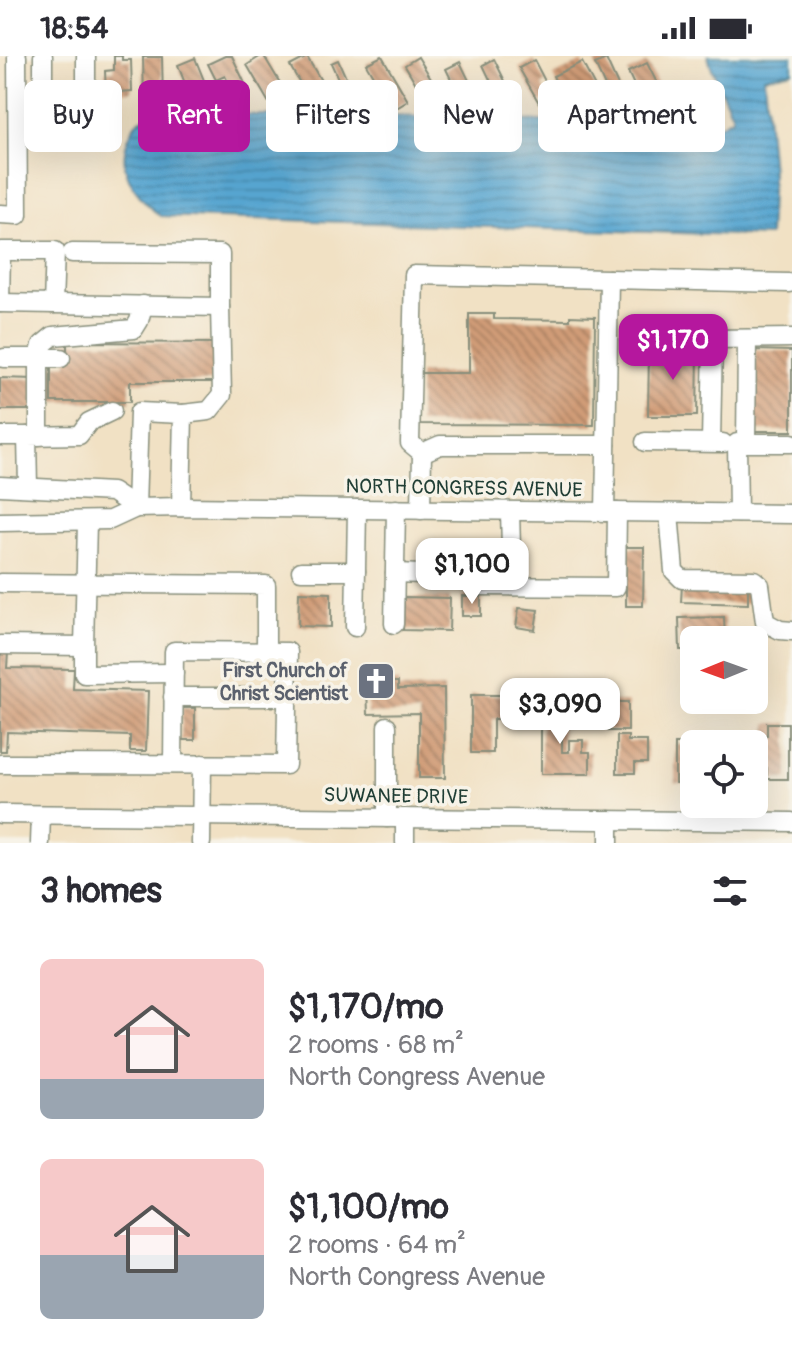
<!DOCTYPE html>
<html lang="en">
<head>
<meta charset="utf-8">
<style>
  :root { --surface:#fff; --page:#f2f2f3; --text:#2b2b33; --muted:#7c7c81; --accent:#b5179e }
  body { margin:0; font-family:Pangolin,sans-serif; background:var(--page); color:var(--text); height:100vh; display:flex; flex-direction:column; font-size:30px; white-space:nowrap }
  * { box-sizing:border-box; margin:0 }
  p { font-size:26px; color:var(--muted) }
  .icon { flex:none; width:44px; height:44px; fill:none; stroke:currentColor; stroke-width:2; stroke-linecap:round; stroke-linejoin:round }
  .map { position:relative; height:787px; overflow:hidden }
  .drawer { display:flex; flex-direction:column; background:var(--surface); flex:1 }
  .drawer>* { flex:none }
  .top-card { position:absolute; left:24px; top:24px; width:744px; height:72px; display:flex; gap:16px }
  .needle { width:52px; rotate:269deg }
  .controls { position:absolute; left:680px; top:570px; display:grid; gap:16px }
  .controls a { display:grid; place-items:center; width:88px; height:88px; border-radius:12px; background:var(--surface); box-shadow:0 8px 32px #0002; font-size:40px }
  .price { position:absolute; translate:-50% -68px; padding:0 18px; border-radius:16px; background:#fff; color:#222; font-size:26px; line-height:52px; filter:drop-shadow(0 2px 4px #0008) }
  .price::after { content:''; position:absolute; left:50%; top:48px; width:24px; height:18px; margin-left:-12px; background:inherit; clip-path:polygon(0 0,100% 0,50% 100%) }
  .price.active { background:var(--accent); color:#fff }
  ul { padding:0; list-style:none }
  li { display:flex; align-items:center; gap:24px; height:200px; padding:0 40px }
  li span { display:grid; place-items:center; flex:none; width:224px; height:160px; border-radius:12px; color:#555 }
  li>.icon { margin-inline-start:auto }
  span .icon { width:96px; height:96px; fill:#fffc; stroke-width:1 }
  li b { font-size:34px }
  h2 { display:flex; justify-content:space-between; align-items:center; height:96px; padding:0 40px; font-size:34px }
  .chip { padding:0 28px; border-radius:12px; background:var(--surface); box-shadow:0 8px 32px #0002; font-size:28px; line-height:72px }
  .chip.active { background:var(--accent); color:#fff }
  .status { display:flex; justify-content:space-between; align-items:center; height:56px; padding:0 40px; background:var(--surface); direction:ltr }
  .status svg { height:22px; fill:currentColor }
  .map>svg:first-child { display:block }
  .water { fill:url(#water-rules); stroke:#3a7182; stroke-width:2 }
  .building { fill:url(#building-back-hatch) }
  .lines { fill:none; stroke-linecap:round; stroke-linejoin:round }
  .minor-casing { stroke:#888f7c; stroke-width:21 }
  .minor { stroke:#fff; stroke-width:18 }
  .labels { text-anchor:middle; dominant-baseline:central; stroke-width:7; stroke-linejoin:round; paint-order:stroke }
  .street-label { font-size:20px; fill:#1f3d34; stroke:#f7f3e8 }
  .worship-label { font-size:20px; font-weight:bold; fill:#5b616d; stroke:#f7f3e8; text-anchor:end }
</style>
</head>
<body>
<div class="status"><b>18:54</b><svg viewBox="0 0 49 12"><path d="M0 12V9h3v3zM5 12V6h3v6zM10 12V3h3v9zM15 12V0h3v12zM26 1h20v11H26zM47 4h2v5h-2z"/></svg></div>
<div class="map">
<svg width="792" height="787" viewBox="0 0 792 787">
  <defs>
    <pattern id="water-rules" width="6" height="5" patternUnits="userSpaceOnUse" patternTransform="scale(2)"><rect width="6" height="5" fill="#56a5d0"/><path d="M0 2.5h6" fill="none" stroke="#4788aa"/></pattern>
    <pattern id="building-back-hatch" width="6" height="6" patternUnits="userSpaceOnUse" patternTransform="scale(2)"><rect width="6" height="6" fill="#d09b77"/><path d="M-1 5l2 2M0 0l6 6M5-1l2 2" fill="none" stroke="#a88062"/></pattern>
  </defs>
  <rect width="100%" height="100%" fill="#f7f3e8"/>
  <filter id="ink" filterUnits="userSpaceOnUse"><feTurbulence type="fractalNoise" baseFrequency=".0125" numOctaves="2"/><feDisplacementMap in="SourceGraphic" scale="16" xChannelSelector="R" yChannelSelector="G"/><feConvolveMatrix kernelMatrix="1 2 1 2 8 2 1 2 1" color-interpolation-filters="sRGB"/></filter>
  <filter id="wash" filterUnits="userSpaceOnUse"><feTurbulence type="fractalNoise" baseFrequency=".006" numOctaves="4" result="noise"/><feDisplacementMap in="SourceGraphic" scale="32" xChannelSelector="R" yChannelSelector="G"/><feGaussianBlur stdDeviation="1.8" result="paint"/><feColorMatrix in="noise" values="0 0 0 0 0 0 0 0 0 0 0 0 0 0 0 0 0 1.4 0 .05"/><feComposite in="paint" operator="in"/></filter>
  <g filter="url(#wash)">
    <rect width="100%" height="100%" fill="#f1e1c4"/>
    <path class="water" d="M 708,0 L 792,0 L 792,15 L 764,21 L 772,116 L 769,180 L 160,160 C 135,139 114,112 130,79 C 132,75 133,70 136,67 C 139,63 148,60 152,58 L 394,60 L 628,68 L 712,74 L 733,61 L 711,11 Z"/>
    <g id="blocks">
      <g class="building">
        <path d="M 114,0 L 122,0 L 122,4 L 131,4 L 132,35 L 106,37 L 105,15 L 114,14 Z"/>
        <path d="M 225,0 L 232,0 L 249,36 L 236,42 L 225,20 L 216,24 L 208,8 Z"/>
        <path d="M 261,0 L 264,0 L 286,37 L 269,47 L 247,9 Z"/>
        <path d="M 382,0 L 408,45 L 393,54 L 366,8 Z"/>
        <path d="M 143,1 L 162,1 L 163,42 L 144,42 Z"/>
        <path d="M 307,1 L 327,35 L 304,48 L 294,31 L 300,27 L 290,10 Z"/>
        <path d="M 418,1 L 443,42 L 429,50 L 405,9 Z"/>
        <path d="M 195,2 L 207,32 L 189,38 L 178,9 Z"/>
        <path d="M 494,3 L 515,45 L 503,51 L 483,9 Z"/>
        <path d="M 606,3 L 625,45 L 614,50 L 595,8 Z"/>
        <path d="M 338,4 L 356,44 L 349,47 L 331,7 Z"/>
        <path d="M 534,4 L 546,27 L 542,29 L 549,42 L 539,47 L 519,12 Z"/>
        <path d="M 460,6 L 479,45 L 465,52 L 446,13 Z"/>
        <path d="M 582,6 L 595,31 L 565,46 L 553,20 Z"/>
        <path d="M 647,7 L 663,39 L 643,49 L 628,16 Z"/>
        <path d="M 469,258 L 494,258 L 494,263 L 570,264 L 570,260 L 595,261 L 594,369 L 419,368 L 419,317 L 469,317 Z"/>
        <path d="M 67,286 L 220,287 L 220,326 L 130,326 L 130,346 L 51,346 L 51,309 L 67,308 Z"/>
        <path d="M 649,293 L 698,293 L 697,360 L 648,360 Z"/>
        <path d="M 755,294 L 792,295 L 792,375 L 755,375 Z"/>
        <path d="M 0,322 L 35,323 L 34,354 L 0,354 Z"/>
        <path d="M 626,491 L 644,491 L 643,550 L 626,550 Z"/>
        <path d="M 682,529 L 748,530 L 748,548 L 681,546 Z"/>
        <path d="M 299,536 L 331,537 L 331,571 L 298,570 Z"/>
        <rect x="462" y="540" width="19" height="20"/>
        <path d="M 404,541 L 450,542 L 449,575 L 403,574 Z"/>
        <path d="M 519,552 L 538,554 L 535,574 L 516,571 Z"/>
        <path d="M 724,561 L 725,584 L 694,584 L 694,594 L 680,594 L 679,562 Z"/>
        <path d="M 0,596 L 8,596 L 7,612 L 74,613 L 73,633 L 148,635 L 146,695 L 130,695 L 130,680 L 7,676 L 6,695 L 0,695 Z"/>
        <path d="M 382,626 L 398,626 L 398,633 L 444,632 L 445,722 L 419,722 L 419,657 L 368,658 L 367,632 L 382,632 Z"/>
        <path d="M 471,639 L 519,639 L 519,663 L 493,663 L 493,697 L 471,697 Z"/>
        <rect x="608" y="646" width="20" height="29"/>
        <path d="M 541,649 L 562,649 L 562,696 L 569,696 L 569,684 L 583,684 L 583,696 L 590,696 L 590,718 L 541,718 Z"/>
        <path d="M 182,652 L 195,652 L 195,684 L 181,684 Z"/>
        <path d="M 767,667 L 788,667 L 788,723 L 767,723 L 767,712 L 757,711 L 757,679 L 767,679 Z"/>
        <path d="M 617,680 L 628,680 L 628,685 L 647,685 L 647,707 L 635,707 L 635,717 L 617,717 Z"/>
        <path d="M 675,688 L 693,688 L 694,727 L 675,727 Z"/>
      </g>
    </g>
  </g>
  <g filter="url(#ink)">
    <use href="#blocks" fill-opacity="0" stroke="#888f7c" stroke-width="2"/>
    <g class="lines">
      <g class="minor-casing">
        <g id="minor">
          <path d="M 43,0 L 43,36 L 86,36 L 86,0"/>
          <path d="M 0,158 L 18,159 L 17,0"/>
          <path d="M 0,247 L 220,251 L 220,198 L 72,197"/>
          <path d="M 0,247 L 1,195 L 55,195 L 53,248"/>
          <path d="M 4,302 L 39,302 L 42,289 L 53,280 L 134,273 L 139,265 L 143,249"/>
          <path d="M 183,358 L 209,355 L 222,339 L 220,251"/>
          <path d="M 0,380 L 27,380"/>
          <path d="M 39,380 L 39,302 L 61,302"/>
          <path d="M 645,386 L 723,387"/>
          <path d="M 711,386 L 713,283 L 792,282"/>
          <path d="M 746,387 L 747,283"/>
          <path d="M 422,397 L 440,389 L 606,389"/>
          <path d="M 0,430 L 112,436 L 136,452"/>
          <path d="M 28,431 L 27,380 L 79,379 L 89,366 L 112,355"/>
          <path d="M 136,452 L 139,356 L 183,358 L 181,451"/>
          <path d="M 421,454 L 422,397 L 410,387 L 414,219 L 609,223"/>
          <path d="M 510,455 L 512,530"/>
          <path d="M 605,456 L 609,223 L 789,227"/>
          <path d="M 669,457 L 674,515 L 682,523 L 754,524 L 760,529 L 765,566 L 780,574 L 792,575"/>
          <path d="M 738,457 L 737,387 L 792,387"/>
          <path d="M 0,466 L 110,464 L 136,452 L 181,451 L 792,458"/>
          <path d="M 301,515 L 356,515"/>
          <path d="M 395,517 L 449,519"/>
          <path d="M 0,527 L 266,529 L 266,596"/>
          <path d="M 480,530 L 616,531 L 617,456"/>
          <path d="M 394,568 L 396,453"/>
          <path d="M 355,571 L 357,453"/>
          <path d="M 0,589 L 84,590 L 87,466"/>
          <path d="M 84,590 L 84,618 L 174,617"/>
          <path d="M 173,641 L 287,641"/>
          <path d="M 387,670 L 387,762"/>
          <path d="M 0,708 C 95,708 191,708 286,709 L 288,596 L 174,595 L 173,708"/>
          <path d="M 0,758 L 792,766"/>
          <path d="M 40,787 L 41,759"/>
          <path d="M 201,787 L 202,708"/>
          <path d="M 405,787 L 405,762"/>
          <path d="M 609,787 L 609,764"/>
        </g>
      </g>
      <use href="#minor" class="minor"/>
    </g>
  </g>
  <defs>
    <g id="church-square" transform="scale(2)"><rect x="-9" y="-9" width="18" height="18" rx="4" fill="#6b7280" stroke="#f7f3e8"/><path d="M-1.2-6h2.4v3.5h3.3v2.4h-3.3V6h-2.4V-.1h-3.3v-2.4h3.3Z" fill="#fff"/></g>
  </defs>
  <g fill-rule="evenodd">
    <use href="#church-square" x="376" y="625"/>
  </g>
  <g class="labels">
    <g class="street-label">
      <text transform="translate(464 432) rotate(1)">NORTH CONGRESS AVENUE</text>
      <text transform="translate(396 740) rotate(1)">SUWANEE DRIVE</text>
    </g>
    <g class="worship-label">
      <text x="348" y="614">First Church of<tspan x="348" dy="23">Christ Scientist</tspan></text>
    </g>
  </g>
</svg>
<div class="controls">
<a><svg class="needle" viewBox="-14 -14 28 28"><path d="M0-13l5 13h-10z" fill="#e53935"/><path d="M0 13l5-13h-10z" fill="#7c7c81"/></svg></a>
<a><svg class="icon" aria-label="locate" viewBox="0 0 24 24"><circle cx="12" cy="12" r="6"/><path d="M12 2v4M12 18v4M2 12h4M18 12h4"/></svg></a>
</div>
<b class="price active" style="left:673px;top:326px">$1,170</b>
<b class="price" style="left:472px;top:550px">$1,100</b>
<b class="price" style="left:560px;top:690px">$3,090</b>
<div class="top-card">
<a class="chip">Buy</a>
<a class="chip active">Rent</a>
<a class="chip">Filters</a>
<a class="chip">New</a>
<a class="chip">Apartment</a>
</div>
</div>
<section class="drawer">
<h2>3 homes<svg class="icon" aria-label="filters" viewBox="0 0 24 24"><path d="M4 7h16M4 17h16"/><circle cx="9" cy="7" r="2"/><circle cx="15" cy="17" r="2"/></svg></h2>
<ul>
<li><span style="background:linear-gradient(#f6c9c9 75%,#9aa5b1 0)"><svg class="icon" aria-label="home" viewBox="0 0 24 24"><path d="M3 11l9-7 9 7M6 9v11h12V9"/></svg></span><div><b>$1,170/mo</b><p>2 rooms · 68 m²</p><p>North Congress Avenue</p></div></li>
<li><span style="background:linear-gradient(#f6c9c9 60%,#9aa5b1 0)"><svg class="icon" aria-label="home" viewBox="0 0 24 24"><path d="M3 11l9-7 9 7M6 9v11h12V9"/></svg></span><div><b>$1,100/mo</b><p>2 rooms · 64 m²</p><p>North Congress Avenue</p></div></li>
</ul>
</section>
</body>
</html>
